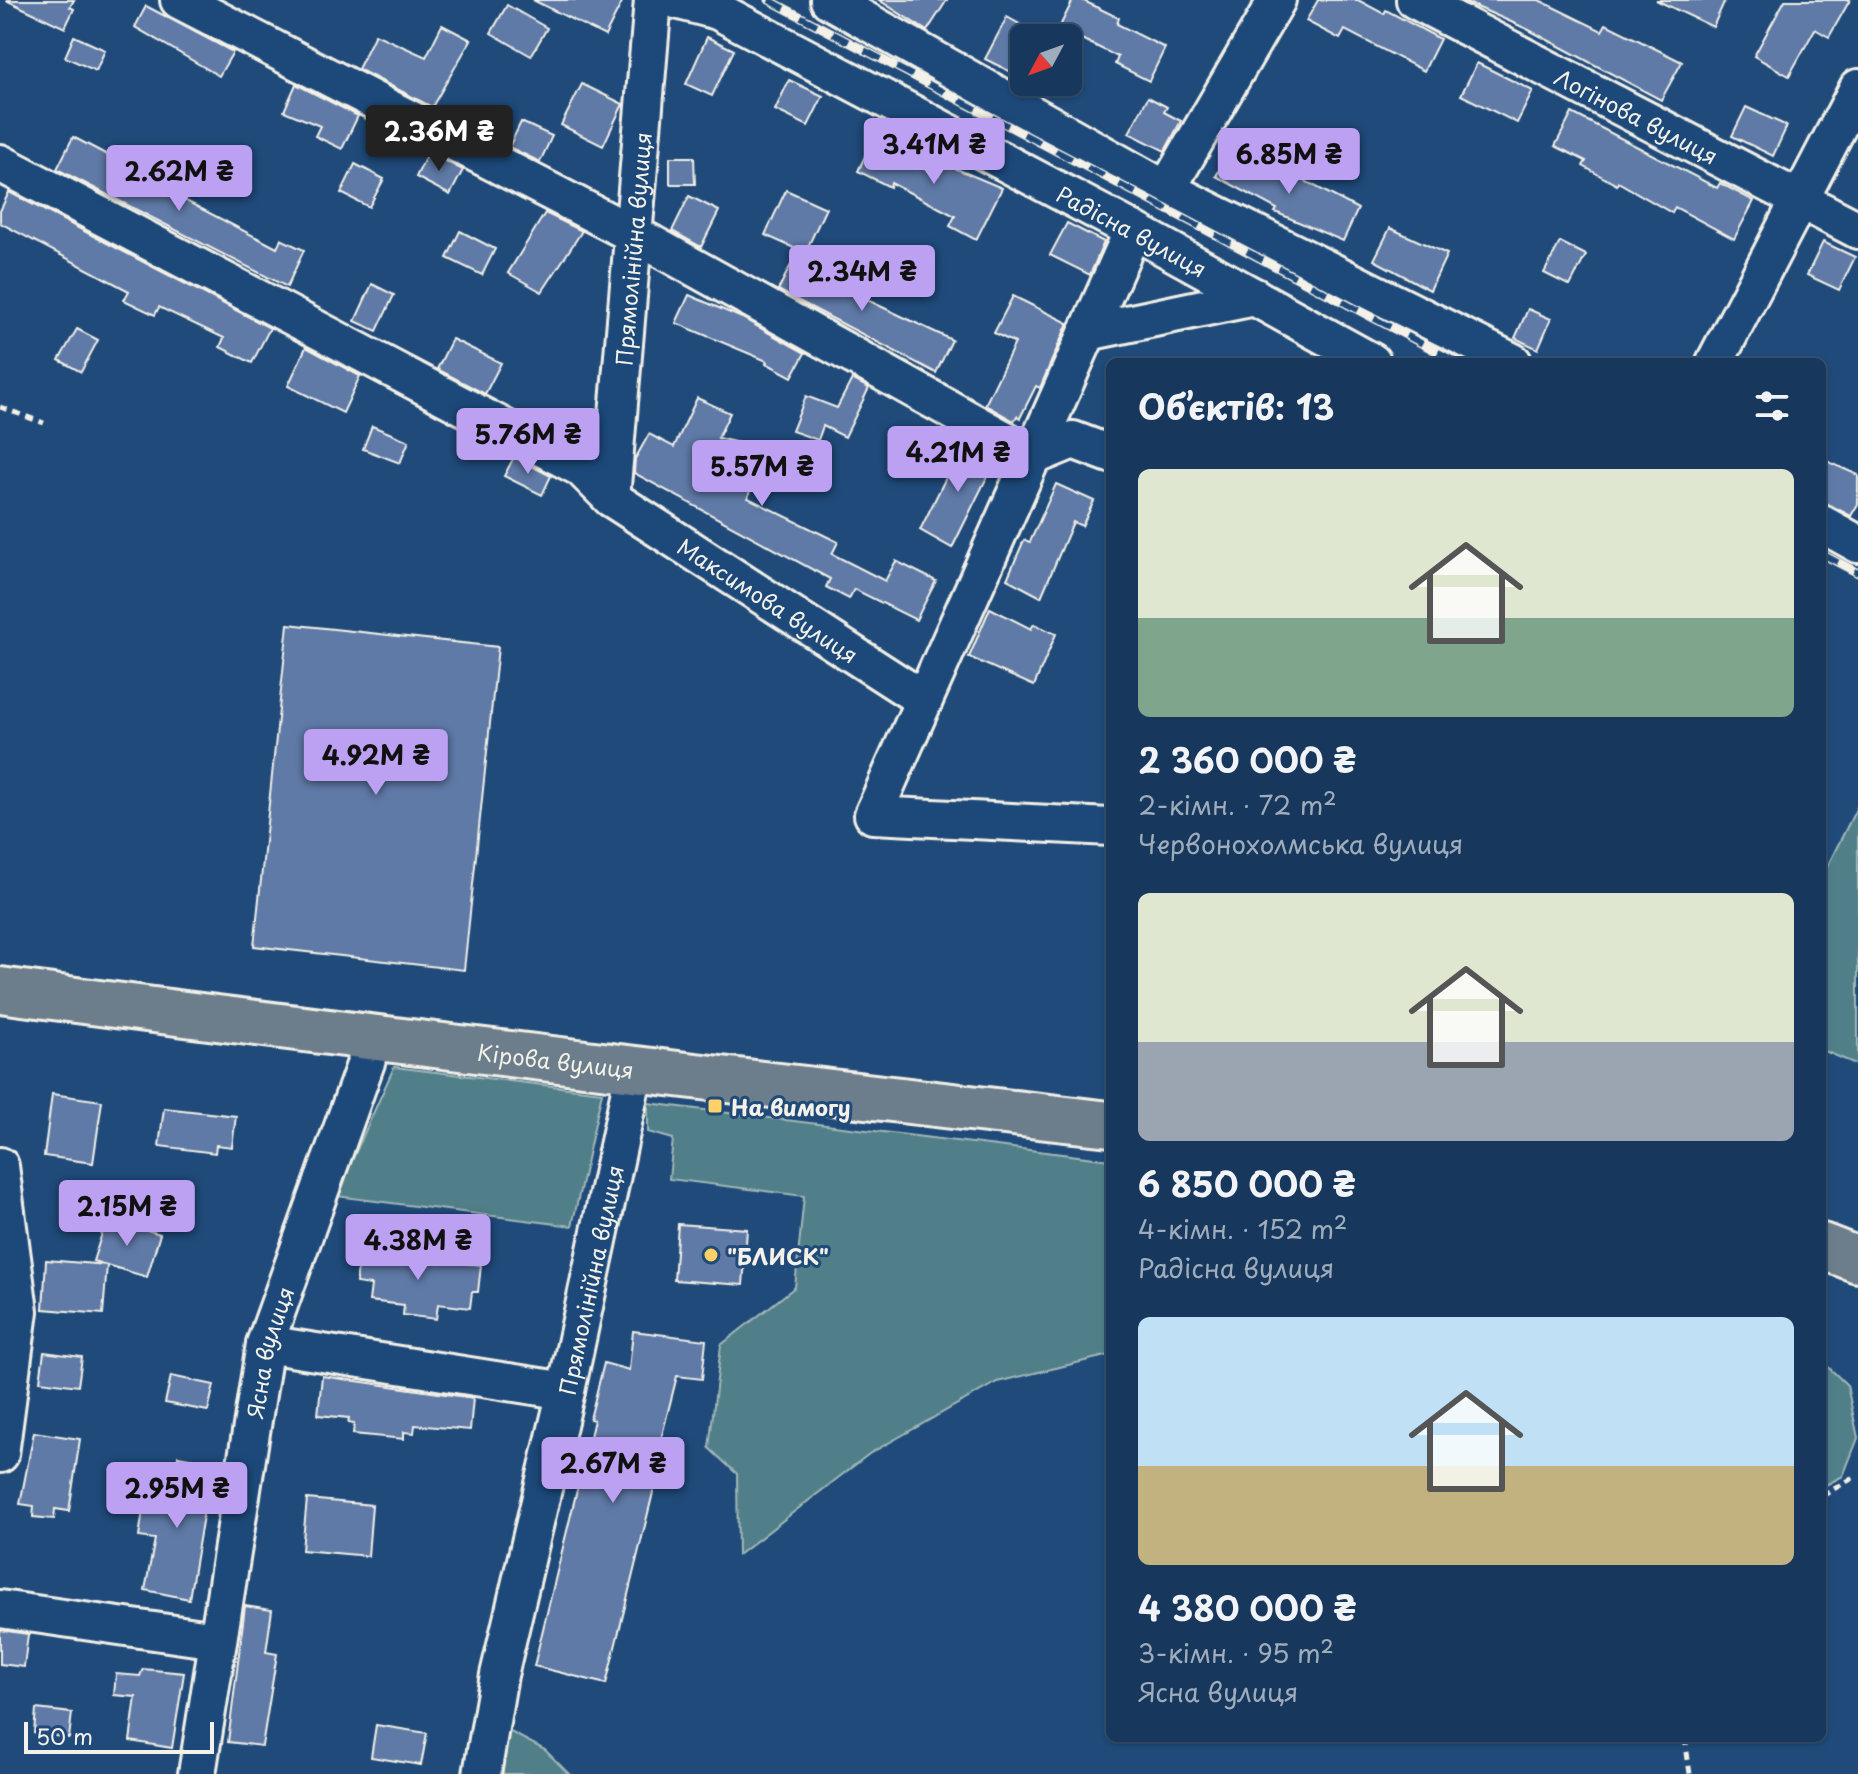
<!DOCTYPE html>
<html lang="uk">
<head>
<meta charset="utf-8">
<style>
  :root { --surface:#17385c; --page:#203f62; --text:#f1f3f6; --muted:#9eacbb; --line:#365272; --accent:#bca0f2 }
  body { margin:0; font-family:"Playpen Sans",sans-serif; background:var(--page); color:var(--text); height:100vh; display:flex; flex-direction:column; font-size:30px; white-space:nowrap }
  * { box-sizing:border-box; margin:0 }
  p { font-size:26px; color:var(--muted) }
  .icon { flex:none; width:44px; height:44px; fill:none; stroke:currentColor; stroke-width:2; stroke-linecap:round; stroke-linejoin:round }
  .map { position:relative; flex:1; overflow:hidden }
  .sheet { position:absolute; left:1106px; top:358px; width:720px; height:1384px; display:flex; flex-direction:column; background:var(--surface); border-radius:12px; box-shadow:0 2px 6px #0004,0 0 0 2px var(--line) }
  .sheet>* { flex:none }
  .needle { width:52px; rotate:229deg }
  .tools { position:absolute; left:1010px; top:24px; display:grid; gap:16px }
  .tools a { display:grid; place-items:center; width:72px; height:72px; border-radius:12px; background:var(--surface); box-shadow:0 2px 6px #0004,0 0 0 2px var(--line); font-size:40px }
  .scale { position:absolute; left:24px; bottom:20px; width:190px; box-sizing:border-box; padding-left:8px; border:4px solid #f4f1e8; border-top:0; font-size:22px; line-height:28px; white-space:nowrap; color:#f4f1e8; -webkit-text-stroke:6px #1f4a7a; paint-order:stroke }
  .price { position:absolute; translate:-50% -68px; padding:0 18px; border-radius:8px; background:var(--accent); color:#111; font-size:26px; line-height:52px; filter:drop-shadow(0 2px 4px #0008) }
  .price::after { content:''; position:absolute; left:50%; top:48px; width:24px; height:18px; margin-left:-12px; background:inherit; clip-path:polygon(0 0,100% 0,50% 100%) }
  .price.on { background:#222; color:#fff }
  ul { padding:0; list-style:none }
  li { display:grid; align-content:center; gap:16px; height:424px; padding:0 32px }
  li span { display:grid; place-items:center; height:248px; border-radius:12px; color:#555 }
  li>.icon { margin-inline-start:auto }
  span .icon { width:144px; height:144px; fill:#fffc; stroke-width:1 }
  li b { font-size:34px }
  h2 { display:flex; justify-content:space-between; align-items:center; height:96px; padding:0 32px; font-size:34px }
  .map>svg:first-child { display:block }
  .green { fill:#517f89; stroke:#a2b8b8; stroke-width:2 }
  .building { fill:#5e7aa7; stroke:#f4f1e8; stroke-width:2 }
  .lines { fill:none; stroke-linecap:round; stroke-linejoin:round }
  .minor-casing { stroke:#f4f1e8; stroke-width:42 }
  .major-casing { stroke:#f4f1e8; stroke-width:50 }
  .path { stroke:#f4f1e8; stroke-width:5; stroke-dasharray:8 6; stroke-linecap:butt }
  .minor { stroke:#1f4a7a; stroke-width:36 }
  .major { stroke:#6c7d8c; stroke-width:44 }
  .rail-casing { stroke:#f4f1e8; stroke-width:9 }
  .rail { stroke:#1f4a7a; stroke-width:6; stroke-dasharray:18; stroke-linecap:butt }
  .poi-dot { fill:#ffd166; stroke:#1f4a7a; stroke-width:3 }
  .labels { text-anchor:middle; dominant-baseline:central; stroke-width:6; stroke-linejoin:round; paint-order:stroke }
  .street-label { font-size:22px; fill:#f4f1e8; stroke:#1f4a7a }
  .poi-label { font-size:22px; font-weight:bold; fill:#f4f1e8; stroke:#1f4a7a; text-anchor:start }
</style>
</head>
<body>
<div class="map">
<svg width="1858" height="1774" viewBox="0 0 1858 1774">
  <rect width="100%" height="100%" fill="#1f4a7a"/>
  <filter id="ink" filterUnits="userSpaceOnUse"><feTurbulence type="fractalNoise" baseFrequency=".0125" numOctaves="2"/><feDisplacementMap in="SourceGraphic" scale="16" xChannelSelector="R" yChannelSelector="G"/><feConvolveMatrix kernelMatrix="1 2 1 2 8 2 1 2 1" color-interpolation-filters="sRGB"/></filter>
  <g filter="url(#ink)">
    <g class="green">
      <path d="M 1858,805 L 1858,1065 L 1822,1050 L 1822,877 Z"/>
      <path d="M 394,1067 L 602,1092 L 572,1226 L 336,1196 Z"/>
      <path d="M 648,1103 L 1110,1160 L 1110,1355 L 997,1382 L 869,1454 L 738,1555 L 737,1474 L 709,1448 L 721,1345 L 795,1287 L 804,1196 L 669,1179 L 673,1139 L 648,1132 Z"/>
      <path d="M 1822,1361 L 1847,1385 L 1858,1438 L 1843,1476 L 1822,1487 Z"/>
      <path d="M 499,1726 L 545,1750 L 569,1774 L 491,1774 Z"/>
    </g>
    <g class="building">
      <path d="M 6,0 L 74,0 L 70,7 L 74,9 L 65,28 Z"/>
      <path d="M 533,0 L 623,0 L 605,36 Z"/>
      <path d="M 879,0 L 947,0 L 927,31 Z"/>
      <path d="M 1073,0 L 1082,0 L 1119,18 L 1117,24 L 1165,48 L 1149,81 L 1115,64 L 1118,57 L 1059,28 Z"/>
      <path d="M 1318,0 L 1358,0 L 1384,14 L 1386,10 L 1440,39 L 1424,71 L 1345,30 L 1340,39 L 1306,21 Z"/>
      <path d="M 1461,0 L 1539,0 L 1602,31 L 1606,24 L 1682,62 L 1661,100 L 1527,29 Z"/>
      <path d="M 1656,0 L 1725,0 L 1713,27 Z"/>
      <path d="M 1785,0 L 1850,0 L 1829,37 L 1815,29 L 1789,76 L 1754,56 Z"/>
      <path d="M 507,5 L 547,28 L 531,56 L 491,33 Z"/>
      <path d="M 146,6 L 233,52 L 219,76 L 135,27 Z"/>
      <path d="M 1007,17 L 1034,32 L 1031,38 L 1024,38 L 1024,52 L 1013,73 L 985,59 Z"/>
      <path d="M 442,25 L 471,40 L 432,107 L 358,69 L 375,34 L 426,57 Z"/>
      <path d="M 74,36 L 105,50 L 96,71 L 65,57 Z"/>
      <path d="M 707,37 L 734,50 L 712,96 L 686,84 Z"/>
      <path d="M 1477,63 L 1533,91 L 1517,123 L 1461,95 Z"/>
      <path d="M 789,80 L 823,96 L 808,126 L 775,110 Z"/>
      <path d="M 296,84 L 358,116 L 342,149 L 315,136 L 320,126 L 284,111 Z"/>
      <path d="M 582,84 L 623,104 L 603,146 L 561,125 Z"/>
      <path d="M 1148,97 L 1167,107 L 1164,112 L 1181,121 L 1165,151 L 1129,133 Z"/>
      <path d="M 1746,107 L 1787,126 L 1773,156 L 1732,136 Z"/>
      <path d="M 1572,113 L 1717,188 L 1720,183 L 1754,201 L 1734,239 L 1675,207 L 1672,213 L 1618,182 L 1617,185 L 1583,166 L 1586,161 L 1555,146 Z"/>
      <path d="M 521,122 L 552,136 L 540,162 L 509,147 Z"/>
      <path d="M 875,135 L 907,150 L 904,158 L 939,175 L 945,164 L 1002,188 L 976,240 L 950,226 L 955,216 L 891,183 L 890,187 L 858,171 Z"/>
      <path d="M 73,137 L 138,171 L 136,175 L 277,248 L 281,239 L 304,250 L 287,287 L 57,169 Z"/>
      <path d="M 1231,148 L 1290,181 L 1294,175 L 1358,209 L 1343,241 L 1275,212 L 1277,209 L 1216,176 Z"/>
      <path d="M 428,152 L 463,170 L 450,195 L 416,177 Z"/>
      <path d="M 670,157 L 694,157 L 695,184 L 670,184 Z"/>
      <path d="M 355,164 L 384,179 L 369,207 L 341,193 Z"/>
      <path d="M 786,190 L 826,208 L 805,253 L 765,235 Z"/>
      <path d="M 9,192 L 270,328 L 252,363 L 220,347 L 224,338 L 159,307 L 155,315 L 124,300 L 129,291 L 0,223 L 0,211 Z"/>
      <path d="M 689,196 L 719,211 L 701,247 L 672,231 Z"/>
      <path d="M 545,213 L 582,231 L 542,292 L 508,273 Z"/>
      <path d="M 1067,223 L 1104,242 L 1090,275 L 1050,255 Z"/>
      <path d="M 1390,228 L 1447,254 L 1430,290 L 1374,260 Z"/>
      <path d="M 460,231 L 495,249 L 482,275 L 447,258 Z"/>
      <path d="M 1560,242 L 1586,255 L 1570,286 L 1544,273 Z"/>
      <path d="M 1823,242 L 1855,257 L 1839,290 L 1807,275 Z"/>
      <path d="M 798,251 L 848,277 L 842,288 L 952,340 L 936,373 L 778,290 Z"/>
      <path d="M 372,284 L 394,295 L 377,331 L 355,321 Z"/>
      <path d="M 689,295 L 742,318 L 805,353 L 792,377 L 766,363 L 767,361 L 676,323 Z"/>
      <path d="M 1013,296 L 1068,323 L 1040,388 L 1036,386 L 1020,418 L 1017,416 L 1014,421 L 985,405 L 1015,343 L 994,333 Z"/>
      <path d="M 1528,309 L 1551,319 L 1538,349 L 1515,338 Z"/>
      <path d="M 77,329 L 98,340 L 81,372 L 59,360 Z"/>
      <path d="M 452,339 L 501,363 L 485,394 L 437,369 Z"/>
      <path d="M 306,347 L 360,376 L 343,413 L 288,386 Z"/>
      <path d="M 852,379 L 869,388 L 845,437 L 823,426 L 818,440 L 792,431 L 806,396 L 837,408 Z"/>
      <path d="M 697,398 L 730,413 L 718,438 L 760,448 L 748,498 L 838,542 L 832,554 L 885,581 L 896,561 L 936,581 L 916,620 L 854,589 L 849,599 L 826,587 L 830,579 L 634,473 L 635,459 L 649,434 L 674,447 Z"/>
      <path d="M 372,426 L 409,441 L 400,463 L 363,449 Z"/>
      <path d="M 964,441 L 996,459 L 952,548 L 920,530 Z"/>
      <path d="M 514,457 L 551,476 L 542,495 L 504,476 Z"/>
      <path d="M 1822,459 L 1858,475 L 1858,504 L 1851,516 L 1822,501 Z"/>
      <path d="M 1056,484 L 1094,501 L 1082,526 L 1073,522 L 1041,597 L 1007,579 L 1024,540 L 1030,542 Z"/>
      <path d="M 990,608 L 1031,629 L 1034,624 L 1056,634 L 1034,686 L 969,657 Z"/>
      <path d="M 288,624 L 498,647 L 464,970 L 254,946 Z"/>
      <path d="M 52,1094 L 102,1101 L 93,1163 L 44,1156 Z"/>
      <path d="M 164,1108 L 236,1116 L 232,1147 L 216,1145 L 215,1153 L 159,1146 Z"/>
      <path d="M 107,1218 L 160,1234 L 147,1277 L 93,1261 Z"/>
      <path d="M 678,1224 L 747,1229 L 743,1285 L 674,1280 Z"/>
      <path d="M 360,1251 L 481,1265 L 478,1292 L 472,1292 L 470,1308 L 438,1304 L 436,1319 L 403,1315 L 404,1305 L 369,1301 L 371,1285 L 356,1283 Z"/>
      <path d="M 46,1260 L 107,1265 L 103,1314 L 43,1309 Z"/>
      <path d="M 633,1331 L 706,1340 L 702,1379 L 677,1376 L 658,1451 L 663,1452 L 606,1684 L 534,1666 L 594,1420 L 590,1419 L 604,1363 L 629,1370 Z"/>
      <path d="M 44,1352 L 82,1357 L 78,1386 L 40,1381 Z"/>
      <path d="M 171,1376 L 214,1385 L 208,1411 L 165,1403 Z"/>
      <path d="M 322,1376 L 473,1398 L 470,1430 L 415,1425 L 414,1433 L 404,1432 L 404,1439 L 353,1434 L 354,1424 L 348,1423 L 349,1418 L 318,1415 Z"/>
      <path d="M 34,1432 L 80,1439 L 69,1511 L 55,1509 L 54,1519 L 33,1517 L 34,1506 L 20,1504 Z"/>
      <path d="M 178,1456 L 212,1462 L 189,1599 L 145,1590 L 155,1539 L 139,1537 L 144,1503 L 169,1507 Z"/>
      <path d="M 307,1499 L 372,1505 L 368,1556 L 302,1550 Z"/>
      <path d="M 245,1606 L 272,1610 L 266,1652 L 277,1654 L 262,1746 L 228,1742 Z"/>
      <path d="M 0,1630 L 28,1634 L 24,1667 L 0,1664 Z"/>
      <path d="M 143,1669 L 184,1673 L 172,1748 L 130,1741 L 136,1697 L 114,1695 L 116,1674 L 140,1676 Z"/>
      <path d="M 36,1709 L 72,1713 L 69,1738 L 34,1733 Z"/>
      <path d="M 376,1725 L 427,1733 L 421,1765 L 371,1757 Z"/>
    </g>
    <g class="lines">
      <g class="minor-casing">
        <g id="minor">
          <path d="M 179,0 L 652,244 L 1034,456 L 1073,440 L 1110,454"/>
          <path id="s1" d="M 676,0 L 718,11 L 1133,230 L 1372,362"/>
          <path d="M 829,0 L 1154,183 L 1513,362"/>
          <path id="s2" d="M 1415,0 L 1858,230"/>
          <path id="s3" d="M 0,163 L 581,468 L 611,498 L 924,700"/>
          <path d="M 1154,183 L 1167,189 L 1277,0"/>
          <path d="M 1088,332 L 1255,297"/>
          <path d="M 1715,362 L 1858,88"/>
          <path id="s4" d="M 611,498 L 653,0"/>
          <path d="M 1822,524 L 1858,544"/>
          <path d="M 1110,827 L 873,815 L 1133,230"/>
          <path d="M 0,1166 L 19,1311 L 0,1454"/>
          <path d="M 265,1344 L 566,1391"/>
          <path d="M 0,1609 L 217,1640"/>
          <path id="s5" d="M 197,1774 L 265,1344 L 374,1040"/>
          <path id="s6" d="M 482,1774 L 499,1675 L 566,1391 L 635,1067"/>
        </g>
      </g>
      <g class="major-casing">
        <g id="major">
          <path id="s7" d="M 0,990 C 369,1039 740,1082 1110,1124"/>
          <path d="M 1822,1246 L 1858,1260"/>
        </g>
      </g>
      <g class="path">
        <path d="M 0,407 L 44,423"/>
        <path d="M 1822,1496 L 1858,1475"/>
        <path d="M 1685,1738 L 1690,1774"/>
      </g>
      <use href="#minor" class="minor"/>
      <use href="#major" class="major"/>
      <g class="rail-casing">
        <g id="rail">
          <path d="M 769,0 L 1457,362"/>
          <path d="M 1822,554 L 1858,573"/>
        </g>
      </g>
      <use href="#rail" class="rail"/>
    </g>
  </g>
  <g class="poi-dot">
    <rect x="707" y="1098" width="16" height="16" rx="4"/>
    <circle cx="711" cy="1255" r="8"/>
  </g>
  <g class="labels">
    <g class="street-label">
      <text stroke="none"><textPath href="#s2" startOffset="250">Логінова вулиця</textPath></text>
      <text stroke="none"><textPath href="#s1" startOffset="512">Радісна вулиця</textPath></text>
      <text stroke="none"><textPath href="#s4" startOffset="250">Прямолінійна вулиця</textPath></text>
      <text stroke="none"><textPath href="#s3" startOffset="886">Максимова вулиця</textPath></text>
      <text stroke="none"><textPath href="#s7" startOffset="560">Кірова вулиця</textPath></text>
      <text stroke="none"><textPath href="#s6" startOffset="506">Прямолінійна вулиця</textPath></text>
      <text stroke="none"><textPath href="#s5" startOffset="428">Ясна вулиця</textPath></text>
    </g>
    <g class="poi-label">
      <text x="731" y="1106">На вимогу</text>
      <text x="727" y="1255">"БЛИСК"</text>
    </g>
  </g>
</svg>
<div class="tools">
<a><svg class="needle" viewBox="-14 -14 28 28"><path d="M0-13l5 13h-10z" fill="#e53935"/><path d="M0 13l5-13h-10z" fill="#9eacbb"/></svg></a>
</div>
<div class="scale">50 m</div>
<b class="price on" style="left:439px;top:173px">2.36M ₴</b>
<b class="price" style="left:934px;top:186px">3.41M ₴</b>
<b class="price" style="left:1289px;top:196px">6.85M ₴</b>
<b class="price" style="left:179px;top:213px">2.62M ₴</b>
<b class="price" style="left:862px;top:313px">2.34M ₴</b>
<b class="price" style="left:528px;top:476px">5.76M ₴</b>
<b class="price" style="left:958px;top:494px">4.21M ₴</b>
<b class="price" style="left:762px;top:508px">5.57M ₴</b>
<b class="price" style="left:376px;top:797px">4.92M ₴</b>
<b class="price" style="left:127px;top:1248px">2.15M ₴</b>
<b class="price" style="left:418px;top:1282px">4.38M ₴</b>
<b class="price" style="left:613px;top:1505px">2.67M ₴</b>
<b class="price" style="left:177px;top:1530px">2.95M ₴</b>
<section class="sheet">
<h2>Об’єктів: 13<svg class="icon" aria-label="filters" viewBox="0 0 24 24"><path d="M4 7h16M4 17h16"/><circle cx="9" cy="7" r="2"/><circle cx="15" cy="17" r="2"/></svg></h2>
<ul>
<li><span style="background:linear-gradient(#dfe7d0 60%,#7fa58c 0)"><svg class="icon" aria-label="home" viewBox="0 0 24 24"><path d="M3 11l9-7 9 7M6 9v11h12V9"/></svg></span><div><b>2 360 000 ₴</b><p>2-кімн. · 72 m²</p><p>Червонохолмська вулиця</p></div></li>
<li><span style="background:linear-gradient(#dfe7d0 60%,#9aa5b1 0)"><svg class="icon" aria-label="home" viewBox="0 0 24 24"><path d="M3 11l9-7 9 7M6 9v11h12V9"/></svg></span><div><b>6 850 000 ₴</b><p>4-кімн. · 152 m²</p><p>Радісна вулиця</p></div></li>
<li><span style="background:linear-gradient(#bfe0f5 60%,#c2b280 0)"><svg class="icon" aria-label="home" viewBox="0 0 24 24"><path d="M3 11l9-7 9 7M6 9v11h12V9"/></svg></span><div><b>4 380 000 ₴</b><p>3-кімн. · 95 m²</p><p>Ясна вулиця</p></div></li>
</ul>
</section>
</div>
</body>
</html>
